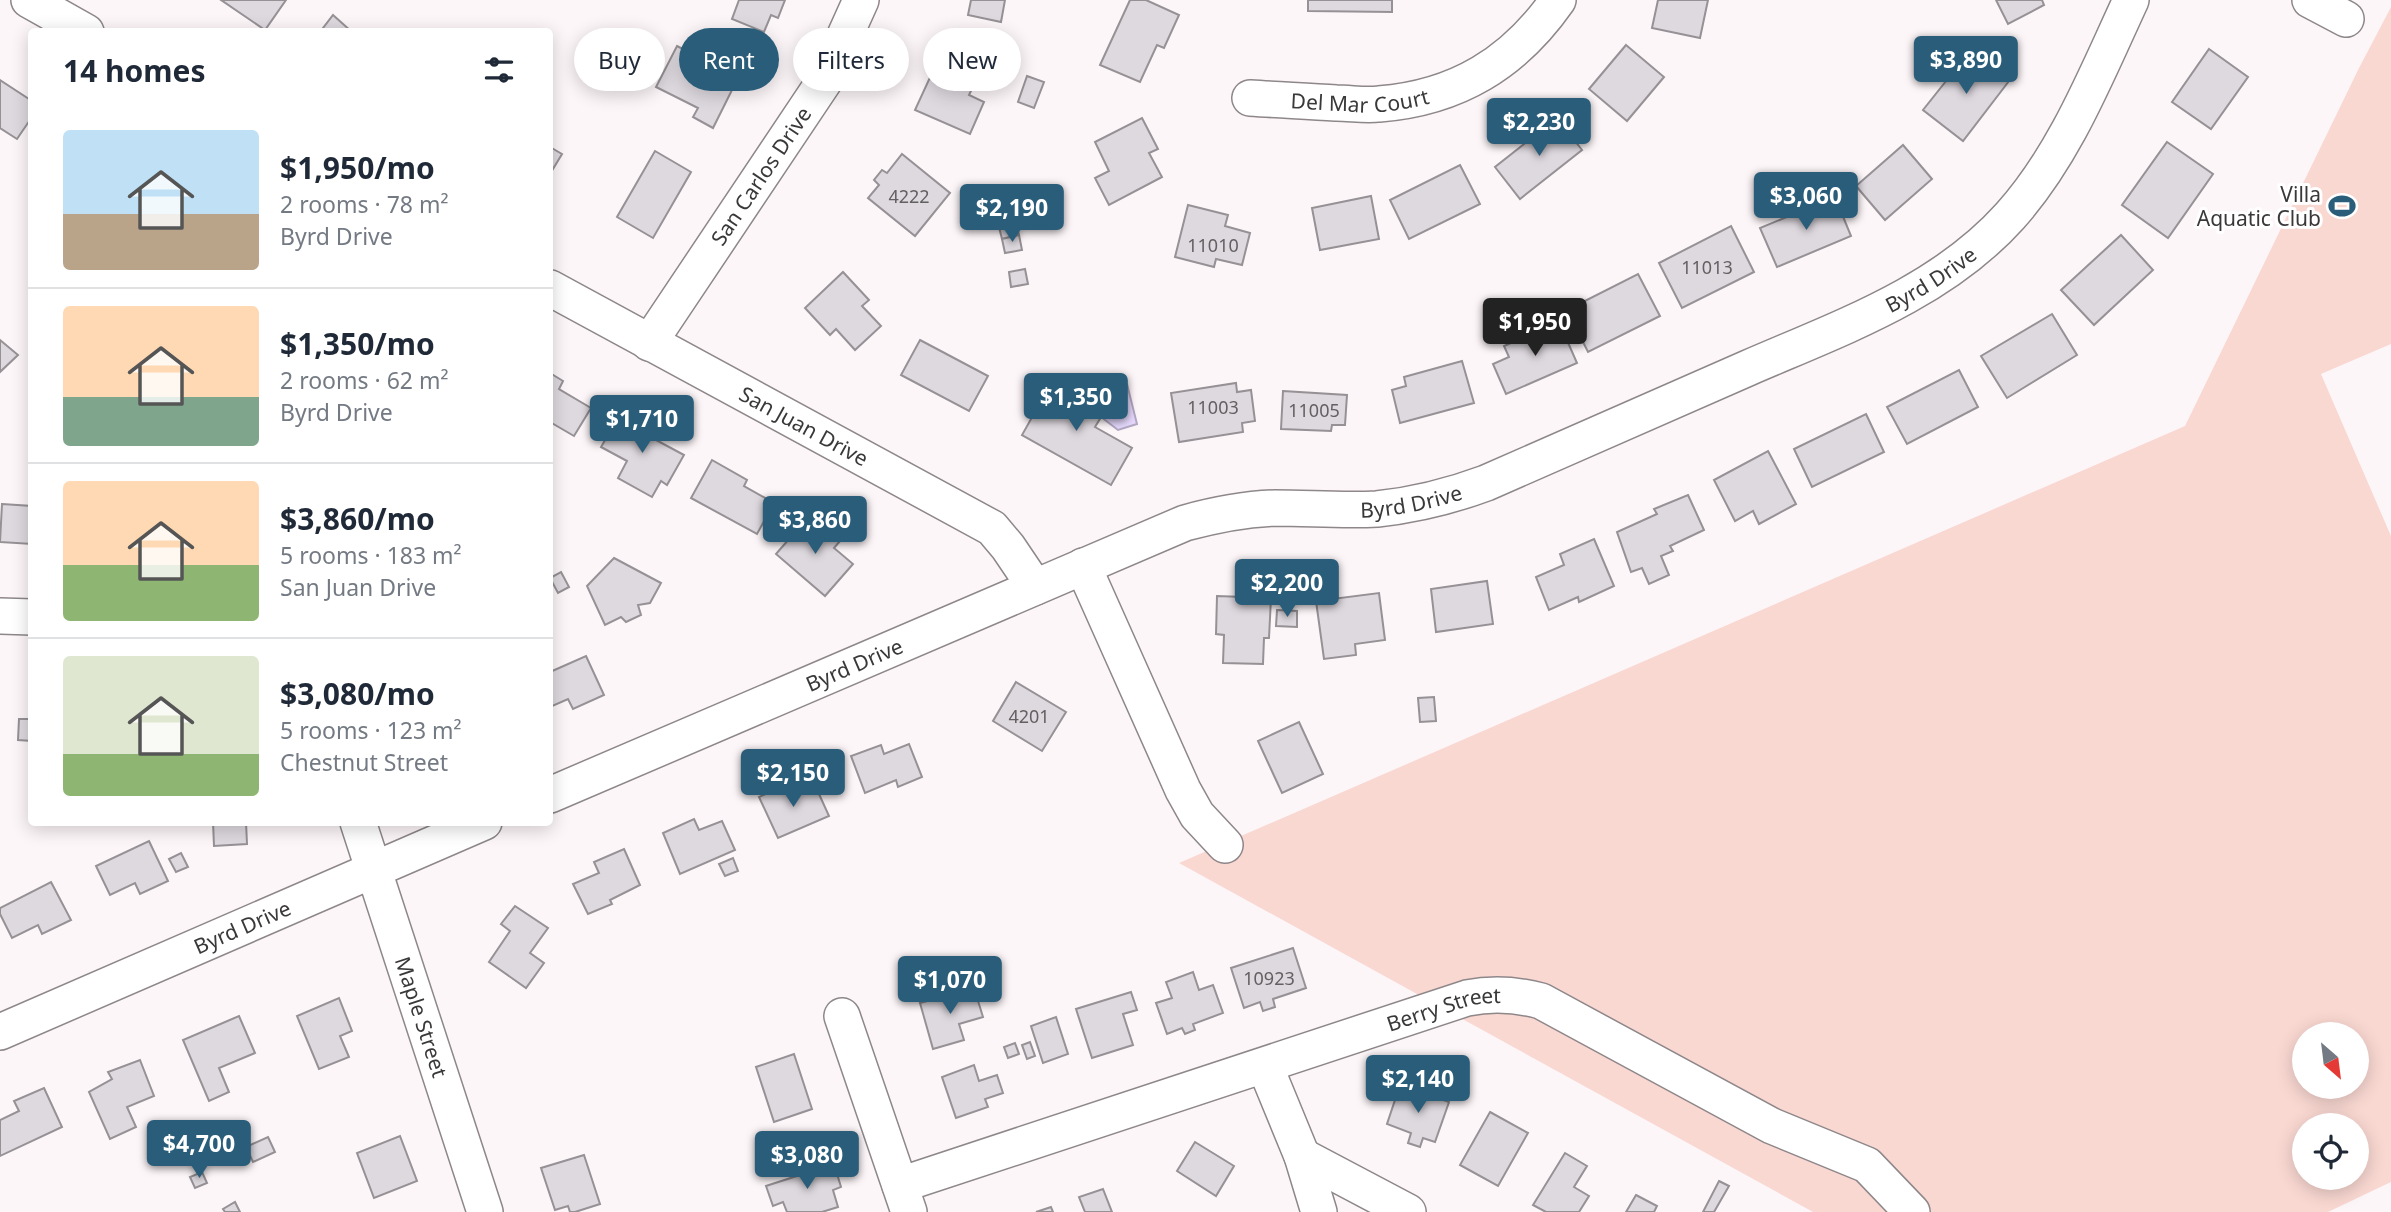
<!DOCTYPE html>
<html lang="en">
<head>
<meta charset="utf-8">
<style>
  :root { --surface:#fff; --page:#f2f2f3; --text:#1f2937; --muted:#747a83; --line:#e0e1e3; --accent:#295d79 }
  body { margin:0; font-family:"Noto Sans",sans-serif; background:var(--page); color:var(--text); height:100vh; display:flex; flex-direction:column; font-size:26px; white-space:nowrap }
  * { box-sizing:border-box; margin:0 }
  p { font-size:23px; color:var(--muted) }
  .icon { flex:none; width:38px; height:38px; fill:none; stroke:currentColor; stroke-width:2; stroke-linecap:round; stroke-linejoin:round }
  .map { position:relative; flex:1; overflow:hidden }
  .drawer { position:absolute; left:28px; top:28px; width:525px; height:798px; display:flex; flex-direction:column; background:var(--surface); border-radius:7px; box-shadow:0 4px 18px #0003 }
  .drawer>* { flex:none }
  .banner { position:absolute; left:574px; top:28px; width:665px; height:63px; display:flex; gap:14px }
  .needle { width:46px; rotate:152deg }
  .tools { position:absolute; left:2292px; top:1022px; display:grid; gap:14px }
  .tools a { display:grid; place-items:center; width:77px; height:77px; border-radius:50%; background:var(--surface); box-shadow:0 4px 18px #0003; font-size:35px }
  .price { position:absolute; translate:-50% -60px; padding:0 16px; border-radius:7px; background:var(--accent); color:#fff; font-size:23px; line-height:46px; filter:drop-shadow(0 2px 4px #0008) }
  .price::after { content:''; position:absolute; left:50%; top:42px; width:21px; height:16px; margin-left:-10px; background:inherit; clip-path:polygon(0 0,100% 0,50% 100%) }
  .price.on { background:#222; color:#fff }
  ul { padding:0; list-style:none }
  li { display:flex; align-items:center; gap:21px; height:175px; padding:0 35px }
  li+li { border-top:2px solid var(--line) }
  li span { display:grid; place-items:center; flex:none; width:196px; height:140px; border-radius:7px; color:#555 }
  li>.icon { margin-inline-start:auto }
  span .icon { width:84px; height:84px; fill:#fffc; stroke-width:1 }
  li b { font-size:30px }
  h2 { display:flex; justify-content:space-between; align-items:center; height:84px; padding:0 35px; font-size:30px }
  .tag { padding:0 24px; border-radius:32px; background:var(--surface); box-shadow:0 4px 18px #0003; font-size:24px; line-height:63px }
  .tag.on { background:var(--accent); color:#fff }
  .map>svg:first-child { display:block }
  .green { fill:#fad8d2; fill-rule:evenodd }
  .water { fill:#e5d8fc; stroke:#b2a8c2; stroke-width:2 }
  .building { fill:#ded9df; stroke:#959195; stroke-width:2 }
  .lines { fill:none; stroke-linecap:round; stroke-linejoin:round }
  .minor-casing { stroke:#8e878a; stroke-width:38 }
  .minor { stroke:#fff; stroke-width:35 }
  .labels { text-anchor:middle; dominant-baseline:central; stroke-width:6; stroke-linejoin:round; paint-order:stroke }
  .number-label { font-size:18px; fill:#636062 }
  .street-label { font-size:21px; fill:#3a3839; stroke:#fff }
  .poi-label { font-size:21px; fill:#3a3839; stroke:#fff; text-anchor:end }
</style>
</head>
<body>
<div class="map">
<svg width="2391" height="1212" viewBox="0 0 2391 1212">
  <rect width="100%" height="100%" fill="#fdf6f9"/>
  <path class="green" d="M 2391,7 L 2391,344 L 2321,374 L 2391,536 L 2391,1182 L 2328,1212 L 1813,1212 L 1179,863 L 2185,426 L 2359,68 ZM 2305,1034 L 2357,1034 L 2357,1087 L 2305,1087 ZM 2305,1125 L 2357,1125 L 2357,1178 L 2305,1178 Z"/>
  <path class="water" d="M 1114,375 L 1127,384 L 1137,424 L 1118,430 L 1101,417 L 1106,402 L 1099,389 L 1101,381 Z"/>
  <g class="building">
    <path d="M 221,0 L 286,0 L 265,30 Z"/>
    <path d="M 739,0 L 785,0 L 778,18 L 771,15 L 764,32 L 732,19 Z"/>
    <path d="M 971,0 L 1005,0 L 1001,22 L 968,15 Z"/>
    <path d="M 1130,0 L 1146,0 L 1179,15 L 1164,48 L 1157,45 L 1140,82 L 1100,65 Z"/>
    <path d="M 1308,0 L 1392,0 L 1392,12 L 1308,11 Z"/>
    <path d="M 1658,0 L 1708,0 L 1700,38 L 1652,28 Z"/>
    <path d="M 1996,0 L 2042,0 L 2044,5 L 2008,24 Z"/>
    <path d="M 333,15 L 352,32 L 320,32 Z"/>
    <path d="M 1626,45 L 1664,77 L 1627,121 L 1589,89 Z"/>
    <path d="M 677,46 L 738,78 L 713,128 L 693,117 L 698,108 L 656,87 Z"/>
    <path d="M 2209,49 L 2248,77 L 2211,129 L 2172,102 Z"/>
    <path d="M 1970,51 L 2009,81 L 1963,141 L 1923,110 Z"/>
    <path d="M 938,60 L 977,78 L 969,95 L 984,102 L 970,134 L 915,110 Z"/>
    <path d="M 1027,76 L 1044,82 L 1034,108 L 1018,102 Z"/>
    <path d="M 0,80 L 32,101 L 32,117 L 17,139 L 0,128 Z"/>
    <path d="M 1142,118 L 1158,149 L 1149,153 L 1162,177 L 1109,205 L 1095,178 L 1109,171 L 1095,142 Z"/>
    <path d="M 1557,118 L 1582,150 L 1520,199 L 1495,167 Z"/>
    <path d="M 2167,142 L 2213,174 L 2168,238 L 2122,205 Z"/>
    <path d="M 1903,145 L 1932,179 L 1885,220 L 1856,186 Z"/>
    <path d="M 550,147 L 562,154 L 550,174 Z"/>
    <path d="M 655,151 L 691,172 L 653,238 L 617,217 Z"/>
    <path d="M 902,154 L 950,193 L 915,236 L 868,198 L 879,185 L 874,180 L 882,170 L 887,173 Z"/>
    <path d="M 1460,165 L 1480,204 L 1409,239 L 1390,200 Z"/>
    <path d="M 1371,196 L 1379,239 L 1320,250 L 1312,208 Z"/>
    <path d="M 1835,197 L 1851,236 L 1777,267 L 1760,228 Z"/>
    <path d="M 1188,205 L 1228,215 L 1225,226 L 1250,233 L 1242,265 L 1216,259 L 1214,267 L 1175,257 Z"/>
    <path d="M 1013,210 L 1019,235 L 1002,239 L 998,223 L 1004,222 L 1002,212 Z"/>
    <path d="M 1731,226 L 1754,272 L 1682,308 L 1659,263 Z"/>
    <path d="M 1019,235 L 1022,250 L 1005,253 L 1002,239 Z"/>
    <path d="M 2121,235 L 2153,270 L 2094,325 L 2061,290 Z"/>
    <path d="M 1025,269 L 1028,284 L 1011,287 L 1009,272 Z"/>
    <path d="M 843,272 L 869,300 L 862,306 L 881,326 L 855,350 L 836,329 L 830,335 L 805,308 Z"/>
    <path d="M 1638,274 L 1660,316 L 1588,352 L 1567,310 Z"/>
    <path d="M 2052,314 L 2077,355 L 2007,398 L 1981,356 Z"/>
    <path d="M 1559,322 L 1577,363 L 1506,394 L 1493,364 L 1509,357 L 1504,346 Z"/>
    <path d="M 0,340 L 18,355 L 0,372 Z"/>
    <path d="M 920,340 L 988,376 L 969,411 L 901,375 Z"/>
    <path d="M 1462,361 L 1474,403 L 1400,423 L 1392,390 L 1406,386 L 1404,377 Z"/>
    <path d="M 1959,370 L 1978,407 L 1907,444 L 1887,407 Z"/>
    <path d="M 550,373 L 563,381 L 559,389 L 591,408 L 574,436 L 550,422 Z"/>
    <path d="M 1053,380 L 1106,409 L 1095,427 L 1132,448 L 1111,485 L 1022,435 Z"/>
    <path d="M 1236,383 L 1237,392 L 1251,390 L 1255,421 L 1242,423 L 1243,432 L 1179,442 L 1171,393 Z"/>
    <path d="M 1283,391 L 1347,395 L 1345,425 L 1332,425 L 1331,431 L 1281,429 Z"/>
    <path d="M 621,413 L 659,434 L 656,440 L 684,455 L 667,485 L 661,481 L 652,497 L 618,478 L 627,461 L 601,447 Z"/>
    <path d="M 1866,414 L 1884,452 L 1812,487 L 1794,449 Z"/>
    <path d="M 1768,451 L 1796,504 L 1759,524 L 1753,511 L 1735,521 L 1714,480 Z"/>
    <path d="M 712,460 L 747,480 L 744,486 L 774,503 L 757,534 L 691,498 Z"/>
    <path d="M 1688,495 L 1704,530 L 1670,546 L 1673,551 L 1661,556 L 1669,575 L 1649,584 L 1642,568 L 1631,572 L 1617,532 L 1657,514 L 1654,509 Z"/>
    <path d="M 2,504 L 32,506 L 32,544 L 0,542 Z"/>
    <path d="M 810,515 L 840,541 L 834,548 L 853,564 L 825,596 L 776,554 Z"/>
    <path d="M 1594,539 L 1614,586 L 1579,602 L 1578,597 L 1549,610 L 1536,577 L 1564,565 L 1560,554 Z"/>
    <path d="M 614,558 L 661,583 L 650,603 L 638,605 L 641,615 L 626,622 L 621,617 L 605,625 L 587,586 Z"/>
    <path d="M 561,572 L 569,587 L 558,593 L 550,578 Z"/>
    <path d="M 1487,581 L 1493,624 L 1436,632 L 1431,589 Z"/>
    <path d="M 1379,593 L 1385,640 L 1355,644 L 1356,655 L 1324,659 L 1316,601 Z"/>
    <path d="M 1217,596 L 1271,598 L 1269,638 L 1264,638 L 1263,664 L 1223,663 L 1224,635 L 1216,634 Z"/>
    <path d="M 1277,610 L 1297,611 L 1297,627 L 1276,626 Z"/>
    <path d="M 586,656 L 604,695 L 573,709 L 568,699 L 550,707 L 550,672 Z"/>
    <path d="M 1016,682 L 1066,712 L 1042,751 L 993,721 Z"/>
    <path d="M 1434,697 L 1436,721 L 1420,722 L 1418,698 Z"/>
    <path d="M 19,719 L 32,719 L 32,741 L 18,740 Z"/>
    <path d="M 1299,722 L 1323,774 L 1282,793 L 1258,741 Z"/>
    <path d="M 909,744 L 922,777 L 898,787 L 896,780 L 865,793 L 851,756 L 881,745 L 884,754 Z"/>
    <path d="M 814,783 L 829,816 L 778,838 L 759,797 L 788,784 L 792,793 Z"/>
    <path d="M 694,819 L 699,830 L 722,821 L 735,850 L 680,874 L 663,833 Z"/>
    <path d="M 213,822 L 246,822 L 247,844 L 214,846 Z"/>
    <path d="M 149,841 L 168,881 L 140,894 L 135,883 L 110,895 L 96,866 Z"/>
    <path d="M 624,849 L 640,885 L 610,900 L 612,904 L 588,914 L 573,884 L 599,873 L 594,862 Z"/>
    <path d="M 181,853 L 188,867 L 176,872 L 169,859 Z"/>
    <path d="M 733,858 L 738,871 L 725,876 L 719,864 Z"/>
    <path d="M 51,882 L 71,920 L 42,934 L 38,925 L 12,938 L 0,914 L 0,908 Z"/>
    <path d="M 515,906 L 548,928 L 530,953 L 544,963 L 526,988 L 489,962 L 510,931 L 501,924 Z"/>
    <path d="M 1293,948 L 1306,988 L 1273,999 L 1275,1007 L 1263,1011 L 1260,1002 L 1244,1008 L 1231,968 Z"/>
    <path d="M 1193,972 L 1199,990 L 1213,985 L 1223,1013 L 1193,1024 L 1195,1030 L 1185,1034 L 1182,1028 L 1167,1034 L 1156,1003 L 1172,998 L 1166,982 Z"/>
    <path d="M 974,988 L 983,1017 L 959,1024 L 964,1040 L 933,1049 L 920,1003 Z"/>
    <path d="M 1131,992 L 1137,1010 L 1123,1014 L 1133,1045 L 1092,1058 L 1076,1009 Z"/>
    <path d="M 339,998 L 352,1031 L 340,1036 L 349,1057 L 319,1069 L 297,1016 Z"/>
    <path d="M 239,1016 L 255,1053 L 219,1068 L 229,1092 L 209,1101 L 183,1040 Z"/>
    <path d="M 1056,1017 L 1068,1054 L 1043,1063 L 1031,1026 Z"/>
    <path d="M 1030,1042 L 1035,1056 L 1027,1059 L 1022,1045 Z"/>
    <path d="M 1015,1043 L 1019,1054 L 1008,1058 L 1004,1047 Z"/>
    <path d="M 794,1054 L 812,1109 L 774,1122 L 756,1067 Z"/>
    <path d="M 140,1060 L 154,1096 L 127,1107 L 136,1127 L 110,1139 L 89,1092 L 112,1079 L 108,1072 Z"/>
    <path d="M 974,1065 L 979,1081 L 997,1075 L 1003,1093 L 985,1099 L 988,1107 L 956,1118 L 942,1077 Z"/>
    <path d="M 1400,1085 L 1449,1102 L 1435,1142 L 1423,1138 L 1420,1147 L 1408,1143 L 1411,1133 L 1387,1124 Z"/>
    <path d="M 44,1088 L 62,1127 L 0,1156 L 0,1120 L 19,1111 L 14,1101 Z"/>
    <path d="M 1490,1112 L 1528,1133 L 1498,1186 L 1460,1165 Z"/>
    <path d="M 400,1136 L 417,1181 L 374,1198 L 357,1153 Z"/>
    <path d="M 268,1137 L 275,1152 L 253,1162 L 246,1147 Z"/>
    <path d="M 1195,1142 L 1234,1166 L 1216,1196 L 1177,1171 Z"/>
    <path d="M 1565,1153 L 1587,1166 L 1574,1187 L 1589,1196 L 1579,1212 L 1546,1212 L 1533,1205 Z"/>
    <path d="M 584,1155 L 600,1204 L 575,1212 L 570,1212 L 568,1206 L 555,1210 L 541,1168 Z"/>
    <path d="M 834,1164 L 841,1187 L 833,1190 L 838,1207 L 822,1212 L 787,1212 L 783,1202 L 773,1206 L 766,1186 Z"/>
    <path d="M 202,1172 L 207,1183 L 195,1188 L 190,1177 Z"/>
    <path d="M 1719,1181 L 1729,1186 L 1714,1212 L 1703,1212 Z"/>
    <path d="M 1103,1189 L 1112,1212 L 1085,1212 L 1079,1197 Z"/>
    <path d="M 1636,1195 L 1657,1206 L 1654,1212 L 1626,1212 Z"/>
    <path d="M 235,1202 L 240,1212 L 225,1212 L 223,1209 Z"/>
    <path d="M 1051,1207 L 1053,1212 L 1036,1212 Z"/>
  </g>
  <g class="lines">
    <g class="minor-casing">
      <g id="minor">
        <path d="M 29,0 L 86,32"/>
        <path d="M 2310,0 L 2346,19"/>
        <path id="s1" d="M 1250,98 C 1279,100 1308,101 1336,103 C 1351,103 1365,106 1379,104 C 1457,98 1514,63 1558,0"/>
        <path id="s2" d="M 550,288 L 992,528 L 1008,547 L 1035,587"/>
        <path id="s3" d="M 649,343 L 825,80 L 861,0"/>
        <path d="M 1083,566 L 1183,790 L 1197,815 L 1225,845"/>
        <path d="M 0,616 L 32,617"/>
        <path id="s4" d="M 550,795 L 1185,523 C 1214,515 1244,509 1275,508 C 1309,508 1343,511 1377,509 C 1415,505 1451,496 1486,483 C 1573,445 1660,406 1748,368 C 1840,328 1941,293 2010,216 C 2065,155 2097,73 2131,0"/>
        <path id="s5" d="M 358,822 L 485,1212"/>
        <path d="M 842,1016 L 909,1212"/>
        <path id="s6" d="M 0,1032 L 484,822"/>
        <path d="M 1265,1066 L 1302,1156 L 1319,1212"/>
        <path d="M 1302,1156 L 1408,1212"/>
        <path id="s7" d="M 900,1185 L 1467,998 C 1493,993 1515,994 1541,1001 L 1772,1126 L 1867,1165 L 1912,1212"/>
      </g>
    </g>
    <use href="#minor" class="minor"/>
  </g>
  <defs>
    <g id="stadium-bare" transform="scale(2.1)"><path d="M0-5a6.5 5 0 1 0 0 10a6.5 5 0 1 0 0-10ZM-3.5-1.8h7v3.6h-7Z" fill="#295d79" stroke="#fff" stroke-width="2.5" paint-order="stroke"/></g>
  </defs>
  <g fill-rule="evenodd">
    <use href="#stadium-bare" x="2342" y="206"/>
  </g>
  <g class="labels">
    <g class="number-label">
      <text x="909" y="196">4222</text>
      <text x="1213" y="245">11010</text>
      <text x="1707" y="267">11013</text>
      <text x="1213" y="407">11003</text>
      <text x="1314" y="410">11005</text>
      <text x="1029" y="716">4201</text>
      <text x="1269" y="978">10923</text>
    </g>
    <g class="street-label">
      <text stroke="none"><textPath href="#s1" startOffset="110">Del Mar Court</textPath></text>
      <text stroke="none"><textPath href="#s3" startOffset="201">San Carlos Drive</textPath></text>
      <text stroke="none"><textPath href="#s4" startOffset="1486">Byrd Drive</textPath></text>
      <text stroke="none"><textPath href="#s2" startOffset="289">San Juan Drive</textPath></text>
      <text stroke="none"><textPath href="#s4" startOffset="919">Byrd Drive</textPath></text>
      <text stroke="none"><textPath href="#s4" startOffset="331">Byrd Drive</textPath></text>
      <text stroke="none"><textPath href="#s6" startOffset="264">Byrd Drive</textPath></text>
      <text stroke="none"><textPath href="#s7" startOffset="572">Berry Street</textPath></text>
      <text stroke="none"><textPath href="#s5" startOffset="205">Maple Street</textPath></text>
    </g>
    <g class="poi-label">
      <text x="2321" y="194">Villa<tspan x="2321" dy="24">Aquatic Club</tspan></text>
    </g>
  </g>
</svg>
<div class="tools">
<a><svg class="needle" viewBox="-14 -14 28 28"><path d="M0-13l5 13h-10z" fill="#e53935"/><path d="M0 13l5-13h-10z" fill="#747a83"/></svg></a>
<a><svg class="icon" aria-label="locate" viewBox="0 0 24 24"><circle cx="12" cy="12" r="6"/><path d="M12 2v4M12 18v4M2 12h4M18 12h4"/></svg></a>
</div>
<b class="price" style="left:1966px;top:96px">$3,890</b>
<b class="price" style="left:1539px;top:158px">$2,230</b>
<b class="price" style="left:1806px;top:232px">$3,060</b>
<b class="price" style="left:1012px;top:244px">$2,190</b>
<b class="price on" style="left:1535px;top:358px">$1,950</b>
<b class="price" style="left:1076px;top:433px">$1,350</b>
<b class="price" style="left:642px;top:455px">$1,710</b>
<b class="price" style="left:815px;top:556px">$3,860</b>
<b class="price" style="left:1287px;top:619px">$2,200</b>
<b class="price" style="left:793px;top:809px">$2,150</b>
<b class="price" style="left:950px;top:1016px">$1,070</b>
<b class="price" style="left:1418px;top:1115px">$2,140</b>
<b class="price" style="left:199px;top:1180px">$4,700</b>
<b class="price" style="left:807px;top:1191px">$3,080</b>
<div class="banner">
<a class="tag">Buy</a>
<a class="tag on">Rent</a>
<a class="tag">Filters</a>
<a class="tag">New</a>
</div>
<section class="drawer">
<h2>14 homes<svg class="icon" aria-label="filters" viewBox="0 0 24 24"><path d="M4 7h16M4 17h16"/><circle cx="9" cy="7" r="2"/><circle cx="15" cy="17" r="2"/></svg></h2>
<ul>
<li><span style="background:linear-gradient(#bfe0f5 60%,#b9a48a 0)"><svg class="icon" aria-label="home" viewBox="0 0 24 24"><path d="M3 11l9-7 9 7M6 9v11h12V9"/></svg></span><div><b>$1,950/mo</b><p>2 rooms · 78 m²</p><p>Byrd Drive</p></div></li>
<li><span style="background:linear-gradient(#ffd9b3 65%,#7fa58c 0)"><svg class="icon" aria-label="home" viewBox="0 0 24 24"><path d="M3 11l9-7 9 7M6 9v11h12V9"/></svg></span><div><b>$1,350/mo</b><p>2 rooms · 62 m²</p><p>Byrd Drive</p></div></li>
<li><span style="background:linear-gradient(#ffd9b3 60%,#8fb573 0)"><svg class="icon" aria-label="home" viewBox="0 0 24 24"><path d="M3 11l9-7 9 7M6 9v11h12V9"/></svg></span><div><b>$3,860/mo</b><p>5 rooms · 183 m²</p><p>San Juan Drive</p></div></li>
<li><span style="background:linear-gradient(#dfe7d0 70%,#8fb573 0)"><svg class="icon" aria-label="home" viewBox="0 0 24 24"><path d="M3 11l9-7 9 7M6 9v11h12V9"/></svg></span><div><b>$3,080/mo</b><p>5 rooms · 123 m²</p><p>Chestnut Street</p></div></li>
</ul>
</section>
</div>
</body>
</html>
